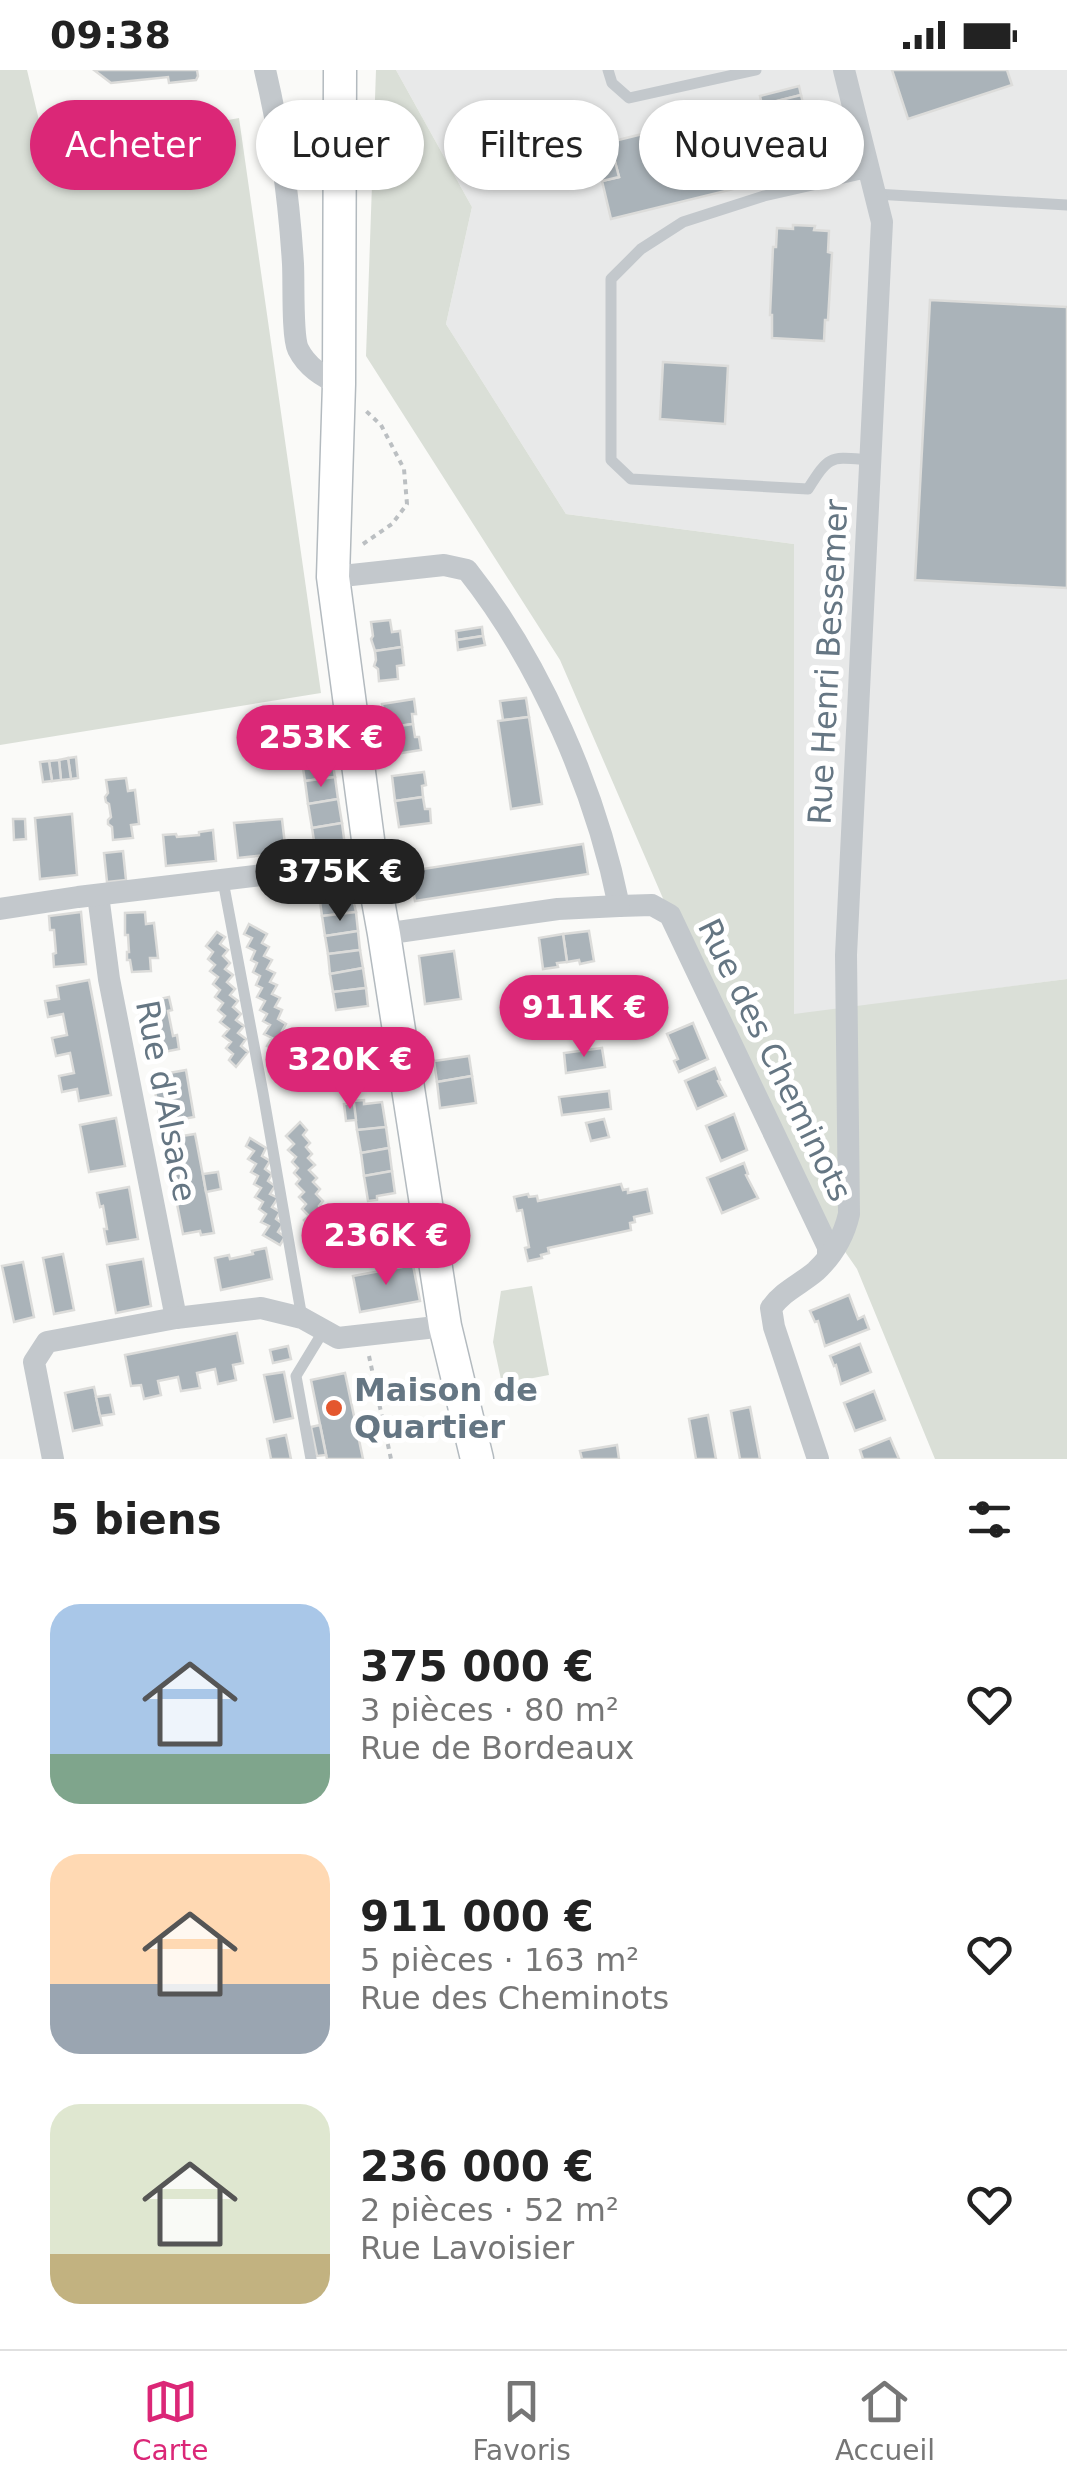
<!DOCTYPE html>
<html lang="fr">
<head>
<meta charset="utf-8">
<style>
  :root { --surface:#fff; --page:#f2f2f2; --text:#222; --muted:#767676; --line:#e0e0e0; --accent:#db2777 }
  body { margin:0; font-family:"DejaVu Sans",sans-serif; background:var(--page); color:var(--text); height:100vh; display:flex; flex-direction:column; font-size:38px; white-space:nowrap }
  * { box-sizing:border-box; margin:0 }
  p { font-size:32px; color:var(--muted) }
  .icon { flex:none; width:55px; height:55px; fill:none; stroke:currentColor; stroke-width:2; stroke-linecap:round; stroke-linejoin:round }
  .map { position:relative; height:1389px; overflow:hidden }
  .side { display:flex; flex-direction:column; background:var(--surface); flex:1 }
  .side>* { flex:none }
  .banner { position:absolute; left:30px; top:30px; width:1008px; height:90px; display:flex; gap:20px }
  .price { position:absolute; translate:-50% -85px; padding:0 22px; border-radius:35px; background:var(--accent); color:#fff; font-size:32px; line-height:65px; filter:drop-shadow(0 2px 5px #0008) }
  .price::after { content:''; position:absolute; left:50%; top:60px; width:30px; height:22px; margin-left:-15px; background:inherit; clip-path:polygon(0 0,100% 0,50% 100%) }
  .price.on { background:#222; color:#fff }
  ul { padding:0; list-style:none }
  li { display:flex; align-items:center; gap:30px; height:250px; padding:0 50px }
  li span { display:grid; place-items:center; flex:none; width:280px; height:200px; border-radius:30px; color:#555 }
  li>.icon { margin-inline-start:auto }
  span .icon { width:120px; height:120px; fill:#fffc; stroke-width:1 }
  li b { font-size:42px }
  h2 { display:flex; justify-content:space-between; align-items:center; height:120px; padding:0 50px; font-size:42px }
  .tag { padding:0 35px; border-radius:45px; background:var(--surface); box-shadow:0 2px 8px #0004; font-size:35px; line-height:90px }
  .tag.on { background:var(--accent); color:#fff }
  .status { display:flex; justify-content:space-between; align-items:center; height:70px; padding:0 50px; background:var(--surface); direction:ltr }
  .status svg { height:28px; fill:currentColor }
  .menu { display:flex; justify-content:space-around; align-items:center; height:140px; border-top:2px solid var(--line); background:var(--surface); font-size:28px; color:var(--muted) }
  .menu a { display:grid; justify-items:center; gap:5px }
  .menu .on { color:var(--accent) }
  .map>svg:first-child { display:block }
  .built { fill:#e8e9e9 }
  .green { fill:#dadfd7 }
  .building { fill:#aab3b9; stroke:#dcdcda; stroke-width:2.5 }
  .lines { fill:none; stroke-linecap:round; stroke-linejoin:round }
  .secondary-casing { stroke:#b3babf; stroke-width:35 }
  .path { stroke:#bbbfc2; stroke-width:4; stroke-dasharray:5 5; stroke-linecap:butt }
  .lane { stroke:#c3c8cc; stroke-width:11 }
  .street { stroke:#c3c8cc; stroke-width:22 }
  .secondary { stroke:#fff; stroke-width:32 }
  .poi-dot { fill:#e4572e; stroke:#fff; stroke-width:4 }
  .labels { text-anchor:middle; dominant-baseline:central; stroke-width:10; stroke-linejoin:round; paint-order:stroke }
  .street-label { font-size:32px; fill:#657683; stroke:#fff }
  .poi-label { font-size:32px; font-weight:bold; fill:#657683; stroke:#fff; text-anchor:start }
</style>
</head>
<body>
<div class="status"><b>09:38</b><svg viewBox="0 0 49 12"><path d="M0 12V9h3v3zM5 12V6h3v6zM10 12V3h3v9zM15 12V0h3v12zM26 1h20v11H26zM47 4h2v5h-2z"/></svg></div>
<div class="map">
<svg width="1067" height="1389" viewBox="0 0 1067 1389">
  <rect width="100%" height="100%" fill="#fafaf8"/>
  <path class="built" d="M 396,0 L 1067,0 L 1067,909 L 794,945 L 794,474 L 566,444 L 446,254 L 472,137 Z"/>
  <g class="green">
    <path d="M 0,0 L 27,0 L 47,84 L 239,48 L 321,623 L 0,675 Z"/>
    <path d="M 376,0 L 396,0 L 472,137 L 446,254 L 566,444 L 794,474 L 794,944 L 1067,909 L 1067,1389 L 935,1389 L 857,1199 L 830,1160 L 703,921 L 560,590 L 366,286 Z"/>
    <path d="M 532,1216 L 549,1305 L 502,1314 L 493,1272 L 501,1221 Z"/>
  </g>
  <g class="building">
    <path d="M 94,0 L 197,0 L 198,6 L 196,10 L 169,13 L 168,7 L 111,13 Z"/>
    <path d="M 892,0 L 1007,0 L 1012,15 L 908,49 Z"/>
    <path d="M 799,16 L 801,25 L 762,35 L 760,26 Z"/>
    <path d="M 801,25 L 819,98 L 611,149 L 602,111 L 619,107 L 610,72 Z"/>
    <path d="M 610,72 L 619,107 L 602,111 L 594,76 Z"/>
    <path d="M 793,155 L 815,156 L 814,160 L 829,161 L 828,182 L 832,183 L 828,250 L 825,250 L 824,271 L 772,268 L 772,245 L 770,245 L 773,177 L 776,177 L 777,158 L 793,159 Z"/>
    <path d="M 930,230 L 1067,237 L 1067,518 L 915,510 Z"/>
    <path d="M 663,292 L 728,296 L 725,354 L 660,349 Z"/>
    <path d="M 390,550 L 392,562 L 400,561 L 402,577 L 375,581 L 371,569 L 373,566 L 371,552 Z"/>
    <path d="M 482,557 L 483,566 L 457,570 L 456,561 Z"/>
    <path d="M 483,566 L 485,575 L 458,580 L 457,570 Z"/>
    <path d="M 402,577 L 404,595 L 397,596 L 398,609 L 379,611 L 378,599 L 374,596 L 376,590 L 375,581 Z"/>
    <path d="M 526,628 L 529,647 L 503,650 L 500,631 Z"/>
    <path d="M 414,629 L 416,644 L 412,644 L 413,654 L 385,658 L 382,634 Z"/>
    <path d="M 529,647 L 542,734 L 511,739 L 498,651 Z"/>
    <path d="M 413,654 L 415,667 L 419,667 L 421,680 L 389,685 L 385,658 Z"/>
    <path d="M 310,683 L 311,687 L 331,683 L 335,707 L 305,711 L 301,685 Z"/>
    <path d="M 76,687 L 78,708 L 71,709 L 68,688 Z"/>
    <path d="M 68,688 L 71,709 L 61,710 L 59,690 Z"/>
    <path d="M 59,690 L 61,710 L 52,711 L 49,691 Z"/>
    <path d="M 49,691 L 52,711 L 43,712 L 40,692 Z"/>
    <path d="M 424,702 L 426,715 L 422,716 L 423,727 L 395,731 L 392,706 Z"/>
    <path d="M 335,707 L 338,729 L 308,734 L 305,711 Z"/>
    <path d="M 126,708 L 128,721 L 135,720 L 139,754 L 131,755 L 133,768 L 113,770 L 112,757 L 108,754 L 108,750 L 111,747 L 109,734 L 106,732 L 105,727 L 108,723 L 106,710 Z"/>
    <path d="M 423,727 L 425,739 L 430,739 L 431,753 L 399,757 L 395,731 Z"/>
    <path d="M 338,729 L 342,753 L 312,758 L 308,734 Z"/>
    <path d="M 72,744 L 77,805 L 40,809 L 35,748 Z"/>
    <path d="M 13,749 L 25,749 L 26,769 L 14,770 Z"/>
    <path d="M 282,749 L 286,783 L 238,788 L 234,753 Z"/>
    <path d="M 342,753 L 345,776 L 326,779 L 326,783 L 316,784 L 312,758 Z"/>
    <path d="M 213,760 L 216,791 L 166,796 L 163,765 L 176,764 L 177,767 L 199,765 L 199,762 Z"/>
    <path d="M 583,774 L 588,804 L 415,831 L 410,801 Z"/>
    <path d="M 123,781 L 126,810 L 107,812 L 104,783 Z"/>
    <path d="M 351,820 L 356,842 L 322,846 L 319,824 Z"/>
    <path d="M 81,842 L 86,894 L 54,897 L 53,884 L 56,883 L 54,860 L 50,860 L 49,846 Z"/>
    <path d="M 145,842 L 146,854 L 154,853 L 158,888 L 150,888 L 151,901 L 132,902 L 130,890 L 127,890 L 127,882 L 129,882 L 128,865 L 125,865 L 125,843 Z"/>
    <path d="M 356,842 L 358,861 L 325,866 L 322,846 Z"/>
    <path d="M 249,854 L 267,864 L 262,873 L 269,877 L 264,886 L 272,890 L 267,899 L 275,903 L 270,912 L 277,915 L 272,924 L 280,928 L 275,937 L 282,940 L 278,949 L 286,954 L 282,961 L 289,965 L 284,975 L 289,978 L 285,985 L 267,976 L 272,968 L 264,964 L 270,955 L 263,951 L 267,944 L 260,940 L 265,931 L 257,927 L 262,918 L 256,915 L 260,906 L 253,902 L 257,893 L 251,890 L 255,881 L 247,877 L 252,868 L 244,864 Z"/>
    <path d="M 358,861 L 360,880 L 328,884 L 325,866 Z"/>
    <path d="M 589,861 L 594,891 L 580,894 L 579,890 L 567,892 L 563,864 Z"/>
    <path d="M 217,862 L 225,867 L 220,874 L 228,880 L 223,886 L 230,893 L 225,899 L 233,905 L 227,912 L 235,919 L 230,925 L 238,931 L 233,937 L 241,944 L 236,950 L 244,956 L 238,963 L 246,969 L 241,976 L 248,982 L 236,997 L 229,990 L 233,984 L 226,978 L 231,972 L 223,966 L 229,959 L 220,952 L 225,946 L 218,940 L 223,933 L 215,927 L 220,920 L 213,914 L 218,907 L 210,901 L 215,895 L 208,889 L 213,882 L 206,876 Z"/>
    <path d="M 563,864 L 567,892 L 557,893 L 558,897 L 543,899 L 539,868 Z"/>
    <path d="M 360,880 L 363,898 L 330,904 L 328,884 Z"/>
    <path d="M 454,881 L 461,929 L 425,934 L 419,886 Z"/>
    <path d="M 363,898 L 366,918 L 333,922 L 330,904 Z"/>
    <path d="M 89,910 L 111,1025 L 79,1031 L 77,1019 L 62,1022 L 59,1006 L 74,1003 L 70,983 L 56,986 L 52,968 L 67,965 L 63,944 L 48,947 L 45,931 L 59,929 L 57,916 Z"/>
    <path d="M 640,916 L 645,944 L 616,949 L 612,920 Z"/>
    <path d="M 366,918 L 368,936 L 336,940 L 333,922 Z"/>
    <path d="M 169,927 L 172,940 L 168,941 L 173,966 L 177,965 L 179,979 L 148,985 L 138,934 Z"/>
    <path d="M 693,953 L 708,989 L 679,1002 L 674,991 L 678,989 L 667,964 Z"/>
    <path d="M 371,959 L 375,985 L 347,990 L 345,976 L 341,976 L 340,963 Z"/>
    <path d="M 602,978 L 605,997 L 566,1003 L 564,983 Z"/>
    <path d="M 375,985 L 378,1009 L 347,1013 L 345,1000 L 349,999 L 347,990 Z"/>
    <path d="M 469,986 L 472,1006 L 437,1012 L 434,991 Z"/>
    <path d="M 715,998 L 720,1010 L 718,1011 L 726,1026 L 697,1039 L 685,1011 Z"/>
    <path d="M 186,1000 L 194,1047 L 161,1053 L 152,1006 Z"/>
    <path d="M 472,1006 L 476,1033 L 440,1038 L 437,1012 Z"/>
    <path d="M 609,1021 L 611,1039 L 562,1045 L 559,1027 Z"/>
    <path d="M 364,1030 L 364,1034 L 382,1032 L 386,1057 L 357,1060 L 353,1031 Z"/>
    <path d="M 354,1033 L 356,1050 L 346,1051 L 344,1034 Z"/>
    <path d="M 734,1044 L 747,1080 L 721,1091 L 706,1056 Z"/>
    <path d="M 116,1048 L 125,1096 L 89,1102 L 80,1055 Z"/>
    <path d="M 604,1049 L 609,1067 L 591,1071 L 586,1053 Z"/>
    <path d="M 300,1052 L 307,1060 L 303,1065 L 310,1073 L 306,1077 L 312,1084 L 308,1088 L 315,1095 L 309,1100 L 317,1108 L 313,1112 L 320,1119 L 316,1124 L 323,1131 L 319,1136 L 325,1143 L 320,1148 L 328,1156 L 314,1170 L 307,1162 L 311,1157 L 304,1150 L 309,1146 L 302,1139 L 306,1134 L 299,1127 L 304,1122 L 296,1114 L 300,1109 L 294,1103 L 298,1098 L 292,1092 L 296,1087 L 288,1080 L 294,1074 L 286,1066 Z"/>
    <path d="M 386,1057 L 389,1078 L 361,1083 L 357,1060 Z"/>
    <path d="M 195,1064 L 214,1163 L 201,1165 L 200,1161 L 183,1164 L 165,1074 L 183,1071 L 182,1066 Z"/>
    <path d="M 250,1068 L 266,1078 L 262,1086 L 270,1091 L 265,1099 L 272,1104 L 268,1111 L 275,1116 L 270,1124 L 278,1128 L 272,1137 L 280,1142 L 276,1149 L 283,1154 L 278,1162 L 285,1167 L 280,1175 L 263,1165 L 269,1156 L 261,1152 L 266,1144 L 259,1139 L 263,1132 L 255,1127 L 261,1118 L 254,1114 L 258,1106 L 251,1102 L 256,1094 L 248,1089 L 254,1081 L 246,1076 Z"/>
    <path d="M 389,1078 L 392,1101 L 364,1106 L 361,1083 Z"/>
    <path d="M 744,1093 L 748,1104 L 746,1105 L 758,1128 L 722,1143 L 707,1108 Z"/>
    <path d="M 392,1101 L 395,1123 L 377,1126 L 377,1130 L 368,1131 L 364,1106 Z"/>
    <path d="M 218,1102 L 221,1119 L 206,1122 L 203,1104 Z"/>
    <path d="M 621,1114 L 623,1120 L 628,1119 L 628,1123 L 647,1119 L 652,1143 L 634,1147 L 635,1152 L 630,1153 L 631,1160 L 548,1178 L 549,1183 L 541,1185 L 542,1188 L 528,1191 L 525,1178 L 529,1177 L 522,1140 L 517,1141 L 514,1127 L 528,1124 L 529,1127 L 537,1126 L 538,1131 Z"/>
    <path d="M 129,1117 L 138,1169 L 107,1174 L 104,1159 L 107,1159 L 103,1136 L 100,1137 L 97,1123 Z"/>
    <path d="M 266,1178 L 272,1209 L 221,1220 L 215,1188 L 229,1185 L 230,1189 L 253,1184 L 252,1181 Z"/>
    <path d="M 63,1184 L 74,1240 L 54,1244 L 43,1188 Z"/>
    <path d="M 143,1189 L 151,1236 L 116,1243 L 107,1195 Z"/>
    <path d="M 23,1192 L 34,1247 L 14,1252 L 2,1196 Z"/>
    <path d="M 413,1195 L 420,1231 L 360,1242 L 353,1206 Z"/>
    <path d="M 849,1225 L 858,1249 L 864,1246 L 869,1259 L 825,1276 L 818,1251 L 815,1252 L 810,1241 Z"/>
    <path d="M 237,1263 L 243,1293 L 233,1295 L 236,1310 L 218,1314 L 215,1299 L 197,1303 L 200,1318 L 181,1321 L 178,1307 L 158,1311 L 161,1325 L 144,1329 L 141,1315 L 131,1316 L 125,1285 Z"/>
    <path d="M 860,1274 L 871,1302 L 841,1314 L 836,1295 L 834,1296 L 830,1286 Z"/>
    <path d="M 288,1276 L 291,1289 L 273,1293 L 270,1280 Z"/>
    <path d="M 284,1302 L 293,1348 L 274,1352 L 264,1305 Z"/>
    <path d="M 345,1303 L 363,1389 L 327,1389 L 311,1310 Z"/>
    <path d="M 94,1317 L 102,1355 L 73,1361 L 65,1323 Z"/>
    <path d="M 874,1321 L 885,1350 L 855,1361 L 844,1333 Z"/>
    <path d="M 110,1325 L 114,1344 L 100,1346 L 96,1327 Z"/>
    <path d="M 750,1337 L 760,1389 L 740,1389 L 731,1341 Z"/>
    <path d="M 708,1345 L 716,1389 L 696,1389 L 689,1349 Z"/>
    <path d="M 320,1355 L 326,1385 L 317,1386 L 311,1357 Z"/>
    <path d="M 286,1365 L 291,1389 L 271,1389 L 267,1369 Z"/>
    <path d="M 890,1368 L 899,1389 L 863,1389 L 860,1380 Z"/>
    <path d="M 617,1375 L 619,1389 L 582,1389 L 580,1381 Z"/>
  </g>
  <g class="lines">
    <g class="secondary-casing">
      <path id="secondary" d="M 340,0 L 339,314 L 333,507 L 371,792 L 384,864 L 445,1256 L 477,1389"/>
    </g>
    <g class="path">
      <path d="M 363,474 L 392,454 L 407,434 L 404,399 L 381,355 L 366,341"/>
      <path d="M 369,1286 L 391,1389"/>
    </g>
    <g class="lane">
      <path d="M 608,0 L 612,13 L 629,28 L 756,0"/>
      <path d="M 870,102 L 764,126 L 683,152 L 641,179 L 611,209 L 611,390 L 631,409 L 808,419 C 830,384 830,387 870,390"/>
      <path d="M 875,124 L 1067,135"/>
      <path d="M 223,811 L 263,1023 L 302,1248"/>
      <path d="M 311,1389 L 296,1306 L 324,1260"/>
    </g>
    <g class="street">
      <path d="M 265,0 C 280,63 289,129 293,194 C 294,212 292,266 298,279 C 307,297 322,306 339,314"/>
      <path d="M 333,507 L 444,495 L 467,500 C 540,592 596,721 619,836 L 652,835 L 670,845 L 828,1177 L 828,1186"/>
      <path d="M 98,825 L 109,909 L 176,1248"/>
      <path d="M 0,839 L 78,827 L 371,792"/>
      <path d="M 384,864 L 558,839 L 619,836"/>
      <path d="M 53,1389 L 34,1292 L 47,1272 L 176,1248 L 261,1238 L 302,1248 L 338,1268 L 445,1256"/>
      <path d="M 818,1389 L 774,1257 L 771,1238 C 783,1221 801,1214 816,1201 C 833,1185 844,1166 849,1144 L 846,885 L 882,152 L 844,0"/>
    </g>
    <use href="#secondary" class="secondary"/>
  </g>
  <circle class="poi-dot" cx="334" cy="1338" r="10"/>
  <g class="labels">
    <g class="street-label">
      <text transform="translate(828 592) rotate(-87)">Rue Henri Bessemer</text>
      <text transform="translate(775 990) rotate(64)">Rue des Cheminots</text>
      <text transform="translate(166 1031) rotate(79)">Rue d'Alsace</text>
    </g>
    <g class="poi-label">
      <text x="354" y="1320">Maison de<tspan x="354" dy="37">Quartier</tspan></text>
    </g>
  </g>
</svg>
<b class="price" style="left:321px;top:720px">253K €</b>
<b class="price on" style="left:340px;top:854px">375K €</b>
<b class="price" style="left:584px;top:990px">911K €</b>
<b class="price" style="left:350px;top:1042px">320K €</b>
<b class="price" style="left:386px;top:1218px">236K €</b>
<div class="banner">
<a class="tag on">Acheter</a>
<a class="tag">Louer</a>
<a class="tag">Filtres</a>
<a class="tag">Nouveau</a>
</div>
</div>
<section class="side">
<h2>5 biens<svg class="icon" aria-label="filters" viewBox="0 0 24 24"><path d="M4 7h16M4 17h16"/><circle cx="9" cy="7" r="2"/><circle cx="15" cy="17" r="2"/></svg></h2>
<ul>
<li><span style="background:linear-gradient(#a9c7e8 75%,#7fa58c 0)"><svg class="icon" aria-label="home" viewBox="0 0 24 24"><path d="M3 11l9-7 9 7M6 9v11h12V9"/></svg></span><div><b>375 000 €</b><p>3 pièces · 80 m²</p><p>Rue de Bordeaux</p></div><svg class="icon" aria-label="heart" viewBox="0 0 24 24"><path d="M12 20l-8-8c-3-5 5-10 8-4 3-6 11-1 8 4z"/></svg></li>
<li><span style="background:linear-gradient(#ffd9b3 65%,#9aa5b1 0)"><svg class="icon" aria-label="home" viewBox="0 0 24 24"><path d="M3 11l9-7 9 7M6 9v11h12V9"/></svg></span><div><b>911 000 €</b><p>5 pièces · 163 m²</p><p>Rue des Cheminots</p></div><svg class="icon" aria-label="heart" viewBox="0 0 24 24"><path d="M12 20l-8-8c-3-5 5-10 8-4 3-6 11-1 8 4z"/></svg></li>
<li><span style="background:linear-gradient(#dfe7d0 75%,#c2b280 0)"><svg class="icon" aria-label="home" viewBox="0 0 24 24"><path d="M3 11l9-7 9 7M6 9v11h12V9"/></svg></span><div><b>236 000 €</b><p>2 pièces · 52 m²</p><p>Rue Lavoisier</p></div><svg class="icon" aria-label="heart" viewBox="0 0 24 24"><path d="M12 20l-8-8c-3-5 5-10 8-4 3-6 11-1 8 4z"/></svg></li>
</ul>
</section>
<nav class="menu">
<a class="on"><svg class="icon" aria-label="map" viewBox="0 0 24 24"><path d="M3 6l6-2 6 2 6-2v14l-6 2-6-2-6 2zM9 4v14M15 6v14"/></svg>Carte</a>
<a><svg class="icon" aria-label="saved" viewBox="0 0 24 24"><path d="M7 4h10v16l-5-4-5 4z"/></svg>Favoris</a>
<a><svg class="icon" aria-label="home" viewBox="0 0 24 24"><path d="M3 11l9-7 9 7M6 9v11h12V9"/></svg>Accueil</a>
</nav>
</body>
</html>
